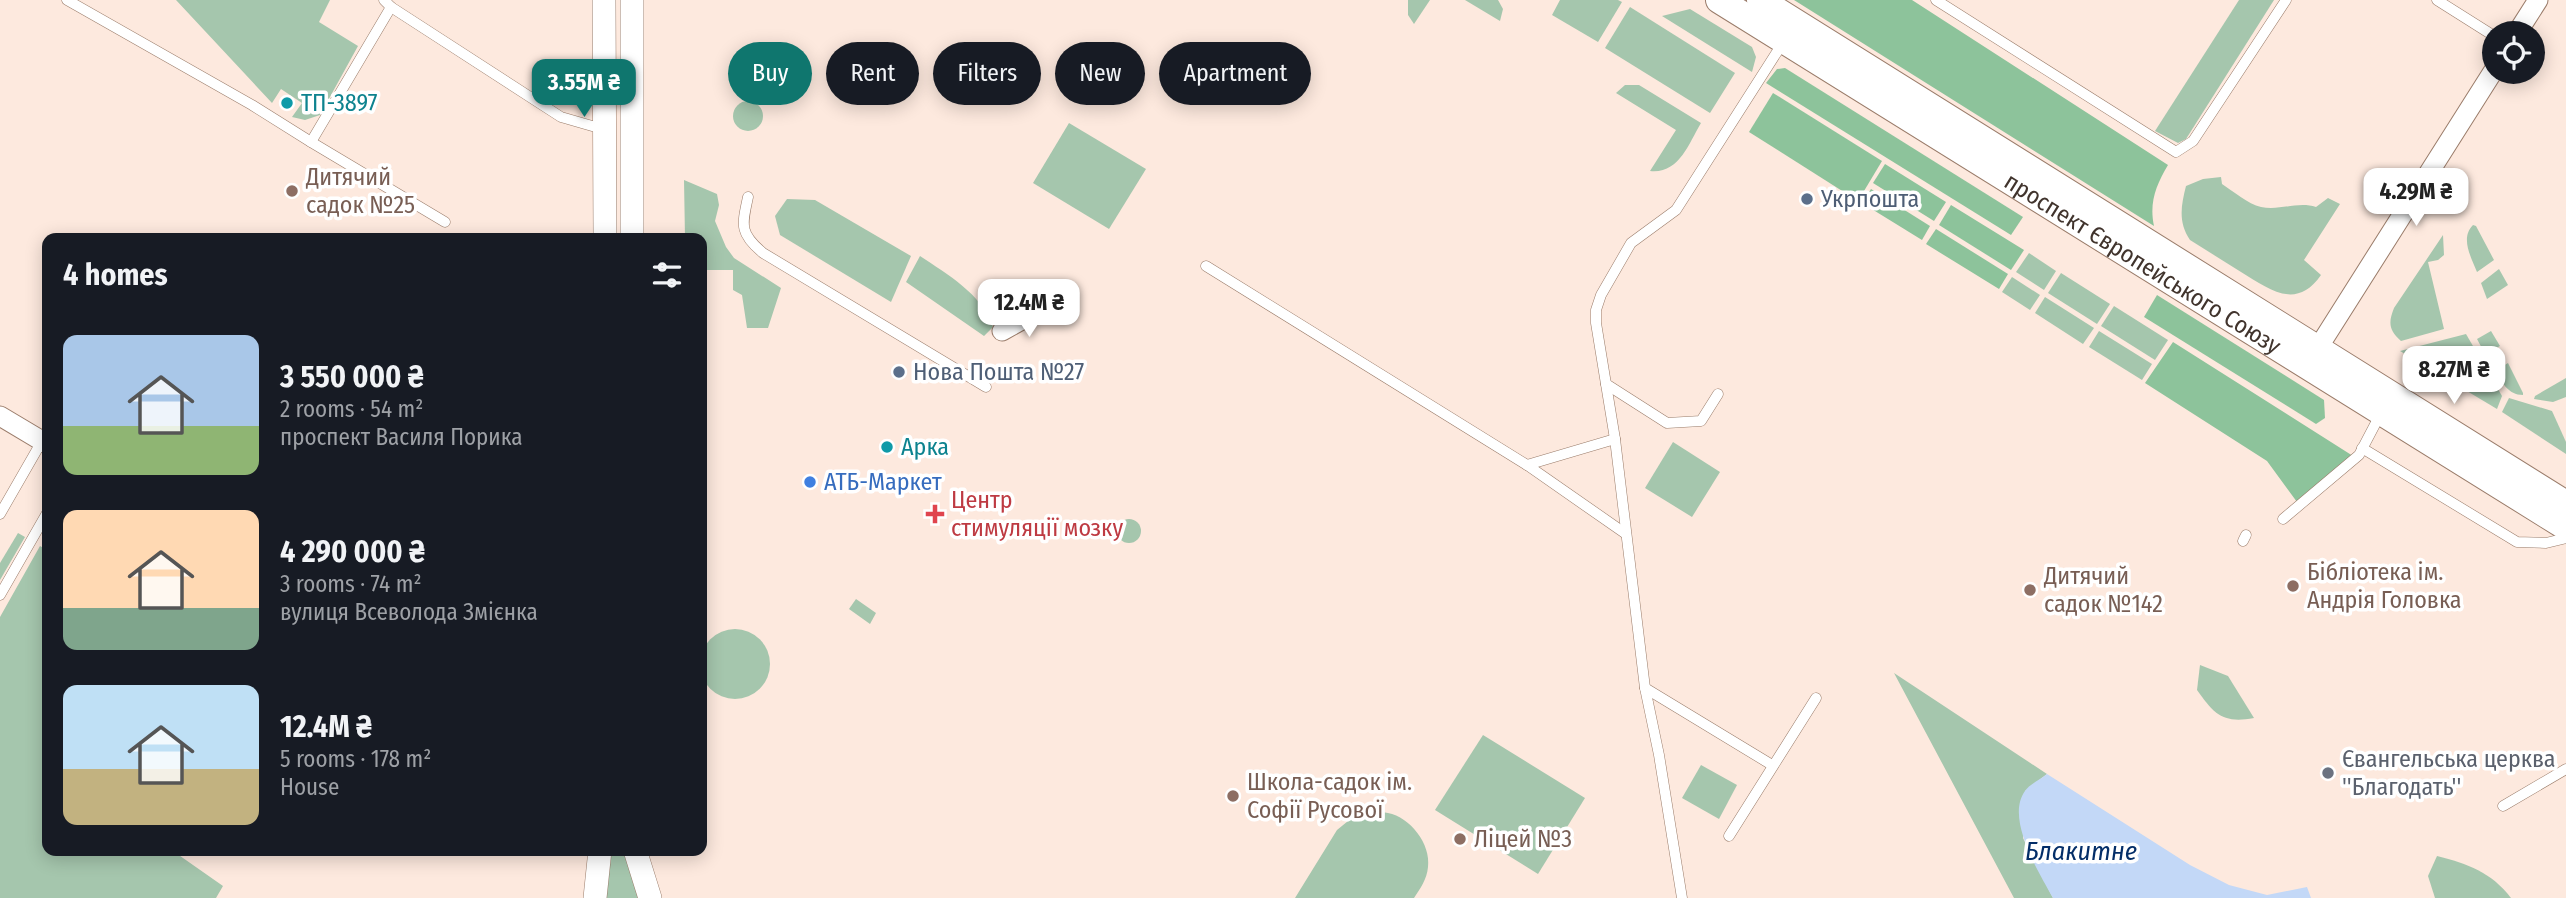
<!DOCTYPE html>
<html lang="en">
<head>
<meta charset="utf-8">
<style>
  :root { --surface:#171b24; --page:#20242c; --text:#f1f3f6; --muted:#9ea1a6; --accent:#0f766e }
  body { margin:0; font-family:"Fira Sans Condensed",sans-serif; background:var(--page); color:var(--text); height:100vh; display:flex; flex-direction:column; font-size:26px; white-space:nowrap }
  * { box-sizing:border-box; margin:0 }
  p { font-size:23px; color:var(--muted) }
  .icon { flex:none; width:38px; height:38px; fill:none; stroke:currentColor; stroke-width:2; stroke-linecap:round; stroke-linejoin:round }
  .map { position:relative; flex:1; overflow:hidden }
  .drawer { position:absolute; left:42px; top:233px; width:665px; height:623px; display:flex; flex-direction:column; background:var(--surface); border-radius:14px; box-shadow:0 4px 18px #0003 }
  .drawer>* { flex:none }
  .top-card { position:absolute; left:728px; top:42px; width:665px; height:63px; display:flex; gap:14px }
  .fabs { position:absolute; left:2482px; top:21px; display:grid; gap:14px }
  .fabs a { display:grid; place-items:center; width:63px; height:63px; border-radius:50%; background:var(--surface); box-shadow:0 4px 18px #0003; font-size:35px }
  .price { position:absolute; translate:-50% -60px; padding:0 16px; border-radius:14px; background:#fff; color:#222; font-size:23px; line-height:46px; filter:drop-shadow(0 2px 4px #0008) }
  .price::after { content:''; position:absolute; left:50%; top:42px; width:21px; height:16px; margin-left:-10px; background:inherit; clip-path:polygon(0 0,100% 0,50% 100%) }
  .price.active { background:var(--accent); color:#fff }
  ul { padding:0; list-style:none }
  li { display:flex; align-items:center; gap:21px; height:175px; padding:0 21px }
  li span { display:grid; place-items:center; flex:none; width:196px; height:140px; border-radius:14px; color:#555 }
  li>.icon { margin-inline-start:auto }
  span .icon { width:84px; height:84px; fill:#fffc; stroke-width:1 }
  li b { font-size:30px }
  h2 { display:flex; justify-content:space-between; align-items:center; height:84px; padding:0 21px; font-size:30px }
  .tag { padding:0 24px; border-radius:32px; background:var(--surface); box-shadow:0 4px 18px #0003; font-size:24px; line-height:63px }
  .tag.active { background:var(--accent); color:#fff }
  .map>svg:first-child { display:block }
  .green { fill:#a5c6ad }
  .forest { fill:#8dc39b }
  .water { fill:#c3d8f7 }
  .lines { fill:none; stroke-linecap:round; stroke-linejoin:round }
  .service-casing { stroke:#9a7c6a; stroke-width:11 }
  .minor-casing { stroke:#9a7c6a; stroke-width:21 }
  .tertiary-casing { stroke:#9a7c6a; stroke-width:24 }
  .secondary-casing { stroke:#9a7c6a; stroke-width:28 }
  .service { stroke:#fff; stroke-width:10 }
  .minor { stroke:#fff; stroke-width:19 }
  .tertiary { stroke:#fff; stroke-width:23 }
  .secondary { stroke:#fff; stroke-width:26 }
  .culture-dot { fill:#0f9aa8; stroke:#fff; stroke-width:2.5 }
  .education-dot { fill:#8d6e63; stroke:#fff; stroke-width:2.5 }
  .service-dot { fill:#5c6f8a; stroke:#fff; stroke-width:2.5 }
  .shop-dot { fill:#3f7fe0; stroke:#fff; stroke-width:2.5 }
  .health-dot { fill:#e0444e; stroke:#fff; stroke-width:2.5 }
  .worship-dot { fill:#6b7280; stroke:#fff; stroke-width:2.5 }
  .labels { text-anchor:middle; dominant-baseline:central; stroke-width:7; stroke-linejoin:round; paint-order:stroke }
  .culture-label { font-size:24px; fill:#0d838f; stroke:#fff; text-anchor:start }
  .education-label { font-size:24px; fill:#785e54; stroke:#fff; text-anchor:start }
  .service-label { font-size:24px; fill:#4e5e75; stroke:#fff; text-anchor:start }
  .street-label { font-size:24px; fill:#41342d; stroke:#fff }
  .shop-label { font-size:24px; fill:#366cbe; stroke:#fff; text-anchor:start }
  .health-label { font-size:24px; fill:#be3a42; stroke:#fff; text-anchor:start }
  .worship-label { font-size:24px; fill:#5b616d; stroke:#fff; text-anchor:start }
  .water-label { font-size:26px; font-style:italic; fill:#042e68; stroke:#fff }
</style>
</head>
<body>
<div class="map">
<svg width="2566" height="898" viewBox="0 0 2566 898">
  <rect width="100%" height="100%" fill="#fde9de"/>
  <g class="green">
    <path d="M 176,0 L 330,0 L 319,22 L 358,46 L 320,115 L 305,120 L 292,117 L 302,103 L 281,89 L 272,103 Z"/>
    <path d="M 1430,0 L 1414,24 L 1408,15 L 1408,0 Z"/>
    <path d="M 1465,0 L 1498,0 L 1503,9 L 1500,21 Z"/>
    <path d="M 1560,0 L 1618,0 L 1622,2 L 1598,42 L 1552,15 Z"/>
    <path d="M 2239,0 L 2274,0 L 2186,139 L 2178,143 L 2155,131 Z"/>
    <path d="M 1630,7 L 1735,73 L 1710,113 L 1605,48 Z"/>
    <path d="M 1690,9 L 1752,47 L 1756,57 L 1752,72 L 1662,16 Z"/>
    <path d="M 1625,85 L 1639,85 L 1701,123 C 1688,145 1679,174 1650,171 L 1676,130 L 1616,93 Z"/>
    <circle cx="748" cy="116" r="15"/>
    <path d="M 1069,123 L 1146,169 L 1109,229 L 1033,183 Z"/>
    <path d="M 2221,177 L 2222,184 C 2233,191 2248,204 2261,207 C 2280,211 2298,201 2316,207 L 2328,198 L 2340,204 L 2304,260 L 2321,275 C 2296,311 2269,289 2241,272 C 2224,261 2207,251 2190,240 C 2178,222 2181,206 2186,186 L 2203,179 Z"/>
    <path d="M 684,180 L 717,194 L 719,205 L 715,221 L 726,247 L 734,258 L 781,288 L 768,328 L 747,328 L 742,295 L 733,290 L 733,270 L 706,270 L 706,254 L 702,254 L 702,238 L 685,238 Z"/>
    <path d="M 787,199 L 815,200 L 911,256 L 891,302 L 780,235 L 775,216 Z"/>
    <path d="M 2473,225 L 2476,226 L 2494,260 L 2477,272 C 2471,257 2460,238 2473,225 Z"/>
    <path d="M 2443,235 L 2444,255 L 2438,260 L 2428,262 L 2444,329 L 2401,341 C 2389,330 2388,323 2394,308 Z"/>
    <path d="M 2029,253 L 2056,271 L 2044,290 L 2016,272 Z"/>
    <path d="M 920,256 C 948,275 981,293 993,327 L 984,336 L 906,282 Z"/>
    <path d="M 2499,269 L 2508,285 L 2487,299 L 2481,283 Z"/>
    <path d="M 2061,273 L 2110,304 L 2097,324 L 2048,293 Z"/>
    <path d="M 2012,277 L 2040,295 L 2030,310 L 2002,292 Z"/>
    <path d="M 2045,297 L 2094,328 L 2083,344 L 2035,313 Z"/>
    <path d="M 2114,306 L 2168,340 L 2155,360 L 2101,326 Z"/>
    <path d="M 2099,331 L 2152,364 L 2142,380 L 2089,347 Z"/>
    <path d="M 2491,331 L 2500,346 L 2485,354 L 2477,339 Z"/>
    <path d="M 2466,334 L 2502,396 L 2497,409 L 2400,351 Z"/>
    <path d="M 2508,363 L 2523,393 L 2523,395 C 2508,395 2502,382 2495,371 Z"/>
    <path d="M 2566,378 L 2566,397 L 2553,402 L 2534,399 L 2535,396 Z"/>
    <path d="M 2509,398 L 2552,411 L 2566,442 L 2566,454 L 2502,412 Z"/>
    <path d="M 1673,442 L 1720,472 L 1692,517 L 1645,488 Z"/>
    <circle cx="1129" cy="531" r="12"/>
    <path d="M 18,533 L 25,537 L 0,580 L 0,563 Z"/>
    <path d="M 40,546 L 47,550 L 47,850 L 173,851 L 223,886 L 216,898 L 0,898 L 0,617 Z"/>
    <path d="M 856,599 L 876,613 L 870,624 L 849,609 Z"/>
    <circle cx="735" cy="664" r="35"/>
    <path d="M 2200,665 L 2228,676 L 2254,718 C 2223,724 2214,714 2197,690 Z"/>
    <path d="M 1894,673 L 2047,774 L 2025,791 L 2023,838 L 2053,898 L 2014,898 Z"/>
    <path d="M 1483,735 L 1585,798 L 1538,874 L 1435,810 Z"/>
    <path d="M 1701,765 L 1737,785 L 1719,819 L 1682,798 Z"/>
    <path d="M 1371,813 C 1376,813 1382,812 1388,813 C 1410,817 1431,844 1428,867 C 1427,879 1420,889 1414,898 L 1295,898 L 1337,830 L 1353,817 Z"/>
    <path d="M 612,851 L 626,851 L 640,898 L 605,898 Z"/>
    <path d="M 2437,856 C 2468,864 2491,872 2511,898 L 2435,898 L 2428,876 Z"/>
  </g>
  <g class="forest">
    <path d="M 1794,0 L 1912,0 L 2168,165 C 2156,185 2149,203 2154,226 Z"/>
    <path d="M 1785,68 L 2023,217 L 2011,235 L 1766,83 L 1777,69 Z"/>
    <path d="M 1773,93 L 1882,161 L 1858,201 L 1749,132 Z"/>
    <path d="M 1885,164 L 1946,202 L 1934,221 L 1873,183 Z"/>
    <path d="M 1871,189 L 1930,226 L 1922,240 L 1862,203 Z"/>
    <path d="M 1951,205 L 2024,250 L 2011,270 L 1939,225 Z"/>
    <path d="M 1936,229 L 2008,274 L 1999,289 L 1926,244 Z"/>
    <path d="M 2157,295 L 2324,400 L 2325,418 L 2316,424 L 2144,317 Z"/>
    <path d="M 2173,342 L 2353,456 L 2297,502 L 2267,461 L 2145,383 Z"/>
  </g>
  <path class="water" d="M 2047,774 L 2190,865 L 2229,885 L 2267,895 L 2307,887 L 2311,898 L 2053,898 C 2039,873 2005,818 2025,791 C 2030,784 2041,779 2047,774 Z"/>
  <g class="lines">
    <g class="service-casing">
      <g id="service">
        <path d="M 67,0 L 252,105 L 311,142 L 445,222"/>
        <path d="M 384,0 L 391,7 L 561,117 L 606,130"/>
        <path d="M 1936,0 L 2176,152 L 2193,141 L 2286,0"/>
        <path d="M 2437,0 L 2494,36"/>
        <path d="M 311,142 L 391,7"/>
        <path d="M 748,197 C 742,225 739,233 763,253 L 986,387"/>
        <path d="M 1206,266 L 1527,465 L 1615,439"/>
        <path d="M 1606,384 L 1667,423 L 1701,421 L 1718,394"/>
        <path d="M 2362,448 L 2517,542 L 2546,543 L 2566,538"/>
        <path d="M 1527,465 L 1626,534"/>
        <path d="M 0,514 L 42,441"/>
        <path d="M 2283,519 L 2359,455 L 2381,413"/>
        <path d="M 2243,541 L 2246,535"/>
        <path d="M 0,595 L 47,513"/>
        <path d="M 1645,688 L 1772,765"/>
        <path d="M 2503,806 L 2566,769"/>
        <path d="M 1729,836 L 1816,698"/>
        <path d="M 1682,898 L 1659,755 L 1645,688 L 1615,439 L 1596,323 L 1596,310 L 1601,295 L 1631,243 L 1676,210 L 1784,41"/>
      </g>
    </g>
    <g class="minor-casing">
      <g id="minor">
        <path d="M 2517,33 L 2538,0"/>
        <path d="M 1002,331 L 1036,312"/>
        <path d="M 2311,359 L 2494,70"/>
        <path d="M 0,416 L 47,444"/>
      </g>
    </g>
    <g class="tertiary-casing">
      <g id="tertiary">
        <path d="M 604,0 L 605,238"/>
        <path d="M 632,0 L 632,238"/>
        <path d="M 635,850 L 650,898"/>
        <path d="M 595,898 L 600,850"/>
      </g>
    </g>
    <g class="secondary-casing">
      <g id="secondary">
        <path id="s1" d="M 1719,0 L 2566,527"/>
        <path d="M 1760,0 L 2566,504"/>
      </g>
    </g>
    <use href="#service" class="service"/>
    <use href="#minor" class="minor"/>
    <use href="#tertiary" class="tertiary"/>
    <use href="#secondary" class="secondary"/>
  </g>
  <g class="culture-dot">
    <circle cx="287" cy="103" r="7"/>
    <circle cx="887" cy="447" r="7"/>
  </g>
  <g class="education-dot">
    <circle cx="292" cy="191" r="7"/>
    <circle cx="2293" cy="586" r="7"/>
    <circle cx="2030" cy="590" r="7"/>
    <circle cx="1233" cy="796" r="7"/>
    <circle cx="1460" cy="839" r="7"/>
  </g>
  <g class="service-dot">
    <circle cx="1807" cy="199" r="7"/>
    <circle cx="899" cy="372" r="7"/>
  </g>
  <circle class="shop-dot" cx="810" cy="482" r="7"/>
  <path class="health-dot" d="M931.5 503.5h7v7h7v7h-7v7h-7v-7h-7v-7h7z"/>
  <circle class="worship-dot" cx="2328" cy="773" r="7"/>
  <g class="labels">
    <g class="culture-label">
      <text x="301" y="103">ТП-3897</text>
      <text x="901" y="447">Арка</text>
    </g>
    <g class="education-label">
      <text x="306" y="177">Дитячий<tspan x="306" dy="28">садок №25</tspan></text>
      <text x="2307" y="572">Бібліотека ім.<tspan x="2307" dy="28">Андрія Головка</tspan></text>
      <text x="2044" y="576">Дитячий<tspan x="2044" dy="28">садок №142</tspan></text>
      <text x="1247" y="782">Школа-садок ім.<tspan x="1247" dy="28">Софії Русової</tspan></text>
      <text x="1474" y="839">Ліцей №3</text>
    </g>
    <g class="service-label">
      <text x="1821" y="199">Укрпошта</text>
      <text x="913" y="372">Нова Пошта №27</text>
    </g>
    <g class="street-label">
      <text stroke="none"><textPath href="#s1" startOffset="499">проспект Європейського Союзу</textPath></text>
    </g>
    <g class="shop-label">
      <text x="824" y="482">АТБ-Маркет</text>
    </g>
    <g class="health-label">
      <text x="951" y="500">Центр<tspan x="951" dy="28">стимуляції мозку</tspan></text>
    </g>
    <g class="worship-label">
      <text x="2342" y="759">Євангельська церква<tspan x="2342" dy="28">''Благодать''</tspan></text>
    </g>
    <g class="water-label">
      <text x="2081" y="851">Блакитне</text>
    </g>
  </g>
</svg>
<div class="fabs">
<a><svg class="icon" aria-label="locate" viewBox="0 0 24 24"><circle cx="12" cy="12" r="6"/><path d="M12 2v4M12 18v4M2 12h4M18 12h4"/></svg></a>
</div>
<b class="price active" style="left:584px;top:119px">3.55M ₴</b>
<b class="price" style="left:2416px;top:228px">4.29M ₴</b>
<b class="price" style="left:1029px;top:339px">12.4M ₴</b>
<b class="price" style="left:2454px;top:406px">8.27M ₴</b>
<div class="top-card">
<a class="tag active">Buy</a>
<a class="tag">Rent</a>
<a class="tag">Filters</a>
<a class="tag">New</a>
<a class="tag">Apartment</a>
</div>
<section class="drawer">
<h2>4 homes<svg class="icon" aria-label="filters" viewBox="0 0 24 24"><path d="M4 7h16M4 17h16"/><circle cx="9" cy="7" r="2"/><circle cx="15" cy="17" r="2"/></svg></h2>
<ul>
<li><span style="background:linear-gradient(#a9c7e8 65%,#8fb573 0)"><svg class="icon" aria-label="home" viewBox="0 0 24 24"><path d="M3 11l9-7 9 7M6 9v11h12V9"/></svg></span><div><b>3 550 000 ₴</b><p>2 rooms · 54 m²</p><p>проспект Василя Порика</p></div></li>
<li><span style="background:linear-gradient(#ffd9b3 70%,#7fa58c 0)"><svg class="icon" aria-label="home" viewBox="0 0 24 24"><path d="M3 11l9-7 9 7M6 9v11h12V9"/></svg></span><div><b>4 290 000 ₴</b><p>3 rooms · 74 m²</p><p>вулиця Всеволода Змієнка</p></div></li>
<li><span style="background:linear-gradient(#bfe0f5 60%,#c2b280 0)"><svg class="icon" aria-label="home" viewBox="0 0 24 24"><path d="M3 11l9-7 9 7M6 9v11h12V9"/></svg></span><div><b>12.4M ₴</b><p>5 rooms · 178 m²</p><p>House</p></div></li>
</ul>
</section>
</div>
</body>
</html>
